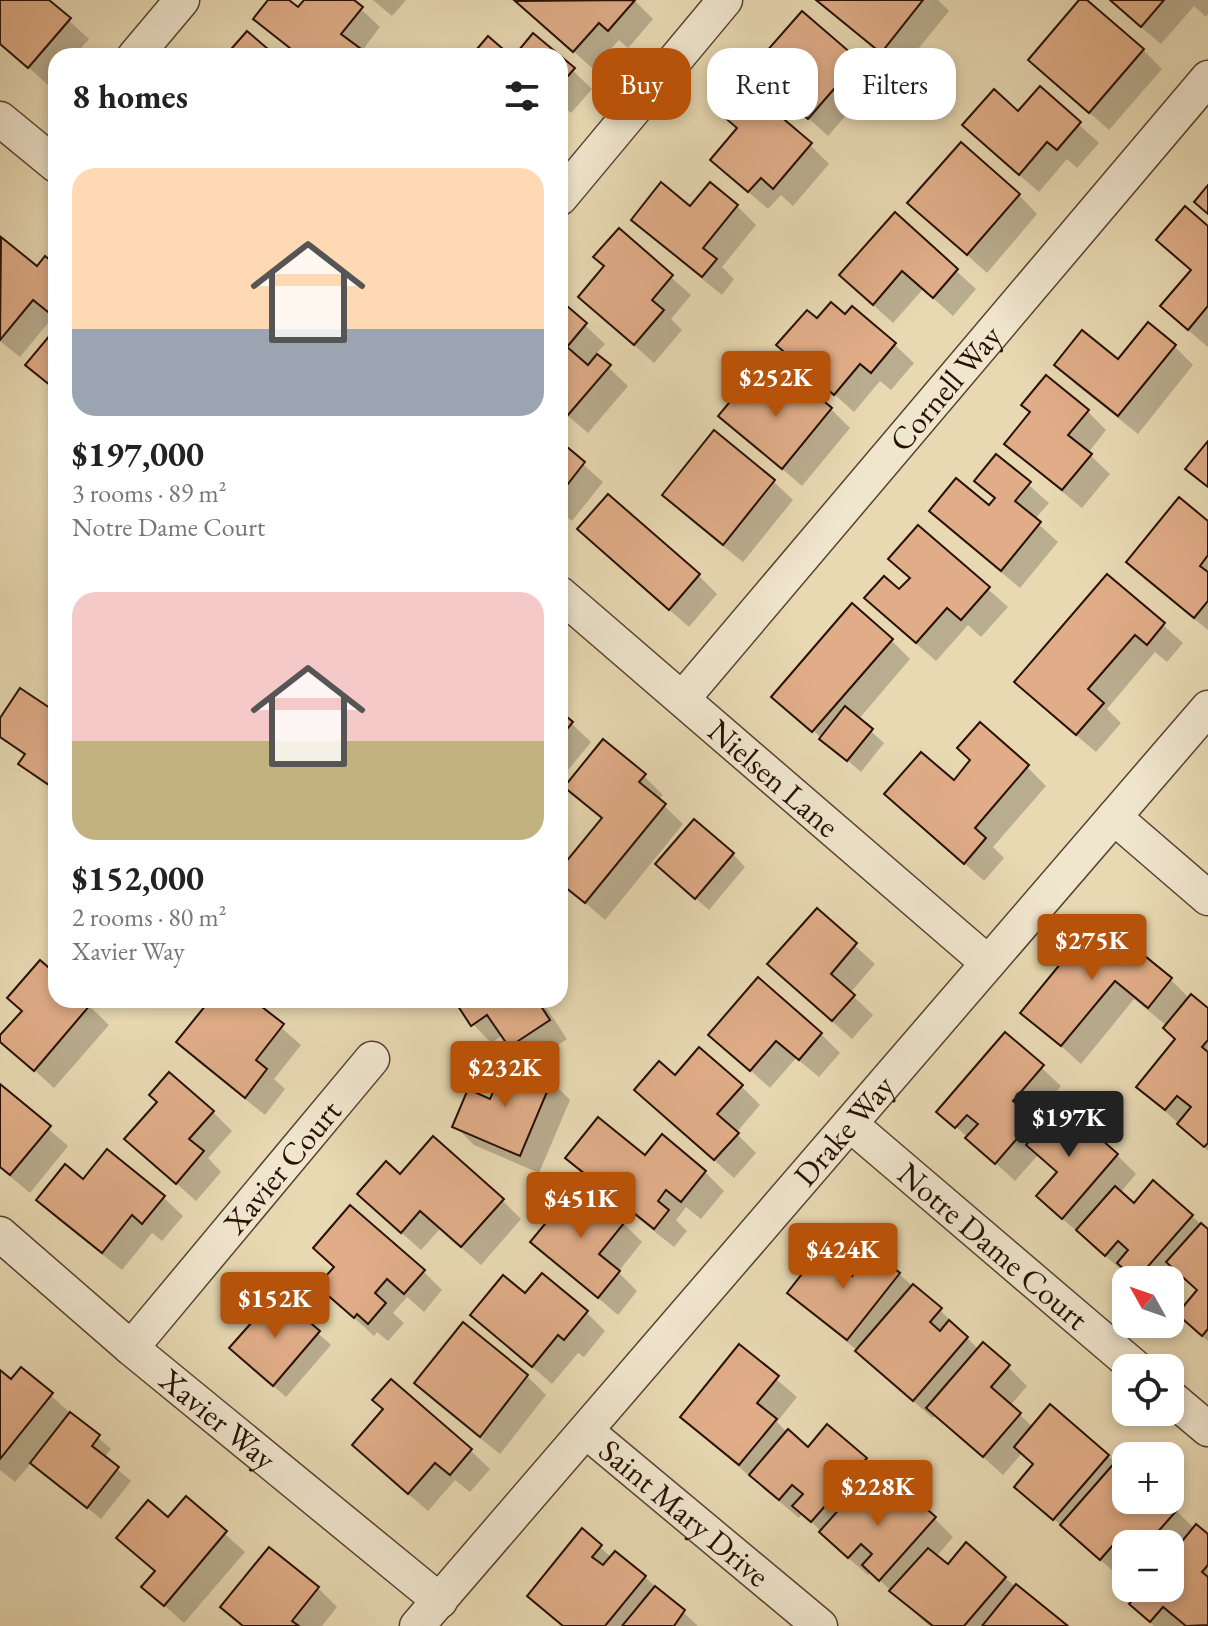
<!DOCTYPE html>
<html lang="en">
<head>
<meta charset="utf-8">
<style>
  :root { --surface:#fff; --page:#f6f6f6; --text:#222; --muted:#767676; --accent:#b45309 }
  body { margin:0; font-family:"EB Garamond",serif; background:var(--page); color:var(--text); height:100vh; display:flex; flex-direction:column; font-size:30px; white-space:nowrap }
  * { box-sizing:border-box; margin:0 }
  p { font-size:26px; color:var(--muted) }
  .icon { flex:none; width:44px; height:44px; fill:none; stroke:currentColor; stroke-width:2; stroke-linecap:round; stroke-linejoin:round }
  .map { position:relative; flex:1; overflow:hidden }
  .sheet { position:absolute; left:48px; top:48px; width:520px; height:960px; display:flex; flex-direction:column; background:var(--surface); border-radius:24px; box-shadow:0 4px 12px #0003 }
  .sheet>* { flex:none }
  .banner { position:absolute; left:592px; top:48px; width:496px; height:72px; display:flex; gap:16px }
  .needle { width:52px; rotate:310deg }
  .tools { position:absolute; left:1112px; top:1266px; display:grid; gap:16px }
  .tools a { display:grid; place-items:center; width:72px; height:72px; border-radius:16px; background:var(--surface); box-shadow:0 4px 12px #0003; font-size:40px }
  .price { position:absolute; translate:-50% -68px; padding:0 18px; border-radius:8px; background:var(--accent); color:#fff; font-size:26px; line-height:52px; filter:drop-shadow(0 2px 4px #0008) }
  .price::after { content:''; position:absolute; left:50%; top:48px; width:24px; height:18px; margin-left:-12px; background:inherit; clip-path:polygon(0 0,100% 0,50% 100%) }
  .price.on { background:#222; color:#fff }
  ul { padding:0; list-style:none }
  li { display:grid; align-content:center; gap:16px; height:424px; padding:0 24px }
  li span { display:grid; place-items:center; height:248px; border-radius:24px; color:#555 }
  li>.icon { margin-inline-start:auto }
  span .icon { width:144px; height:144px; fill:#fffc; stroke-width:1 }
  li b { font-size:34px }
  h2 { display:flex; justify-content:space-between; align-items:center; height:96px; padding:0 24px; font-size:34px }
  .chip { padding:0 28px; border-radius:24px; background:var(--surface); box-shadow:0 4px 12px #0003; font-size:28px; line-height:72px }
  .chip.on { background:var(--accent); color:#fff }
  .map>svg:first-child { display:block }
  .shadow { fill:#0003 }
  .building { fill:#e0ad88; stroke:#271005; stroke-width:2 }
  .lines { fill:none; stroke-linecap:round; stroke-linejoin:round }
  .minor-casing { stroke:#574230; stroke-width:37 }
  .minor { stroke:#f0e6ce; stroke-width:34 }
  .labels { text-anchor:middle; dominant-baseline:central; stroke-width:6; stroke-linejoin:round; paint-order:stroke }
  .street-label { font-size:32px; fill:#271005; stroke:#f0e6ce }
</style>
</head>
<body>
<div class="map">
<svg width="1208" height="1626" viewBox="0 0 1208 1626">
  <rect width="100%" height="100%" fill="#e8d9b3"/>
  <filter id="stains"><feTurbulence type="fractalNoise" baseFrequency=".0025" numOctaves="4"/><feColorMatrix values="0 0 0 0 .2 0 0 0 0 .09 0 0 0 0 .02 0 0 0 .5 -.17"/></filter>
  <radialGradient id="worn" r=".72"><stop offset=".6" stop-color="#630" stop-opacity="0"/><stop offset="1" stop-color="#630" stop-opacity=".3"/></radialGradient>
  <g class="shadow">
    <path d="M 0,0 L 46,0 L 89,39 L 74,56 L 56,56 L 56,76 L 48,85 L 0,42 Z"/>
    <path d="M 270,0 L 286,0 L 299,10 L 307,0 L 351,0 L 380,27 L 361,52 L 365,56 L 298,56 L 256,19 Z"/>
    <path d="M 373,0 L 406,0 L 392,16 Z"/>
    <path d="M 634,0 L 653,19 L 628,48 L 619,40 L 593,69 L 518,1 Z"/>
    <path d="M 818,0 L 938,0 L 949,11 L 901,70 Z"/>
    <path d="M 1081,0 L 1143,50 L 1162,69 L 1109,130 L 1030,60 Z"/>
    <path d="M 1109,0 L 1208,0 L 1208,14 L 1206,17 L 1194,6 L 1161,44 Z"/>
    <path d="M 560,58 L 592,89 L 571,113 L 562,106 L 560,108 Z"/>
    <path d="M 858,61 L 877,80 L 828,136 L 754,69 Z"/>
    <path d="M 1040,89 L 1099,143 L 1077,168 L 1067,159 L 1039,192 L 984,144 L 1019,114 Z"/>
    <path d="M 810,145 L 829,164 L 793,206 L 781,195 L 768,209 L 732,178 Z"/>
    <path d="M 1019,195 L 1037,214 L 987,273 L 910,203 Z"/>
    <path d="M 737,206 L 756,225 L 722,267 L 734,279 L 722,295 L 652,238 L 634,219 L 691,208 Z"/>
    <path d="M 895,215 L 976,289 L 953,316 L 923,289 L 893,323 L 861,294 Z"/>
    <path d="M 1208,229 L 1208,347 L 1182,325 L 1192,272 L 1159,240 Z"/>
    <path d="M 619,231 L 691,295 L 671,319 L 682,330 L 654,363 L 581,297 L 606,267 Z"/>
    <path d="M 1,240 L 37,269 L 56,268 L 56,320 L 53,317 L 20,357 L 0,341 Z"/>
    <path d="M 560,302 L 605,344 L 595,355 L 628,386 L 588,433 L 560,409 Z"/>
    <path d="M 845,317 L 895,345 L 914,363 L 891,390 L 880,381 L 854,412 L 779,345 L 817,321 Z"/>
    <path d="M 1174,346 L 1193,365 L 1138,434 L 1075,384 L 1056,365 L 1118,361 Z"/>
    <path d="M 831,409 L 850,428 L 802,486 L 721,416 Z"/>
    <path d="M 1087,411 L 1106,430 L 1088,453 L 1110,474 L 1082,508 L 1026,462 L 1007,444 L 1032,413 Z"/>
    <path d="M 714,433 L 774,482 L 793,500 L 743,562 L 683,514 L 664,495 Z"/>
    <path d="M 560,444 L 603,482 L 572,521 L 560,511 Z"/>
    <path d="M 997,457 L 1049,503 L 1034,520 L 1058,542 L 1020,588 L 950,530 L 931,511 L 989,508 L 996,500 L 977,481 Z"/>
    <path d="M 1208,524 L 1208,630 L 1147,581 L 1128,562 Z"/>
    <path d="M 918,527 L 1008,607 L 981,637 L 968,625 L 936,661 L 886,617 L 899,592 L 911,579 L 891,559 Z"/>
    <path d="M 598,547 L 699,576 L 717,594 L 689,627 Z"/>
    <path d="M 1108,576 L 1183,643 L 1167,662 L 1155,652 L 1107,709 L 1121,723 L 1096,752 L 1036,701 Z"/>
    <path d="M 891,640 L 910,659 L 858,720 L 884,743 L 861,772 L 774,697 Z"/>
    <path d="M 560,713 L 591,742 L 560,780 Z"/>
    <path d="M 56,714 L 56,792 L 33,776 L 20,764 L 25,756 L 0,737 L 0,721 Z"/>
    <path d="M 1027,767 L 1046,786 L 993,847 L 1004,858 L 984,881 L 887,794 Z"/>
    <path d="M 644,776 L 663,795 L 658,800 L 683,824 L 605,920 L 560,881 L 560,873 L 603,820 L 566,787 Z"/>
    <path d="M 733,854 L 745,867 L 709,910 L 670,876 Z"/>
    <path d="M 817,911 L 875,964 L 850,993 L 873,1015 L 852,1039 L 789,983 Z"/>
    <path d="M 1099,920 L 1171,980 L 1190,999 L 1208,1010 L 1208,1151 L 1139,1087 L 1177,1040 L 1167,1026 L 1134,999 L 1081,1064 L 1023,1012 Z"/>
    <path d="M 56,977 L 56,1000 L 83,1000 L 109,1025 L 54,1088 L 0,1039 Z"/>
    <path d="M 212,1000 L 250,1000 L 301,1045 L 274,1079 L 285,1089 L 265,1115 L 197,1061 L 178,1042 Z"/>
    <path d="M 301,1000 L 321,1000 L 308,1007 Z"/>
    <path d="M 456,1000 L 541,1000 L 567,1039 L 529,1065 L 503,1035 L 491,1043 L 473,1024 Z"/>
    <path d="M 821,1034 L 840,1053 L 819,1077 L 796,1058 L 770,1088 L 711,1035 Z"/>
    <path d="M 1006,1035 L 1061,1086 L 1032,1120 L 1041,1130 L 1117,1155 L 1136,1174 L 1120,1193 L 1135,1206 L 1192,1216 L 1208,1231 L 1208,1341 L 1198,1333 L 1199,1291 L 1178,1272 L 1170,1282 L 1137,1280 L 1127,1271 L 1125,1273 L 1058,1215 L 1059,1174 L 1038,1155 L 1015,1181 L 939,1111 Z"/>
    <path d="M 676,1077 L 741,1086 L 760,1105 L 736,1133 L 756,1153 L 734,1178 L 636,1090 Z"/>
    <path d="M 551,1081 L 570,1100 L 539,1173 L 474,1145 L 455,1126 L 491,1102 Z"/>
    <path d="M 0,1087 L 68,1146 L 30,1193 L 0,1168 Z"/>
    <path d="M 213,1112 L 232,1131 L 208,1158 L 221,1172 L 196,1201 L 127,1139 Z"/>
    <path d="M 646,1157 L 705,1172 L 724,1191 L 701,1219 L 686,1207 L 676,1220 L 687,1231 L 674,1247 L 586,1177 L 568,1158 Z"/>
    <path d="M 84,1181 L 164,1198 L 183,1216 L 162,1241 L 152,1233 L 122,1270 L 57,1219 L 38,1200 Z"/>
    <path d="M 502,1200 L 521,1219 L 481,1265 L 440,1229 L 421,1250 L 379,1213 Z"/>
    <path d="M 624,1224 L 642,1242 L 618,1272 L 637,1291 L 618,1315 L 533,1242 Z"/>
    <path d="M 423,1271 L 442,1290 L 424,1312 L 407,1297 L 393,1313 L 404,1323 L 388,1341 L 377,1332 L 374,1336 L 319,1286 Z"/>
    <path d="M 899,1274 L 940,1310 L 979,1350 L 1008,1367 L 1027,1386 L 1010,1406 L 1033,1427 L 1108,1456 L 1126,1471 L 1126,1500 L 1165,1500 L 1195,1529 L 1208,1537 L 1208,1626 L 1154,1626 L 1132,1604 L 1145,1588 L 1170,1588 L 1170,1544 L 1126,1544 L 1126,1570 L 1120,1577 L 1016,1486 L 1034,1465 L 1022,1453 L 1003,1475 L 936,1415 L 933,1418 L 876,1370 L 858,1351 L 809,1311 L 790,1293 L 853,1279 Z"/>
    <path d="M 277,1296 L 331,1345 L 286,1397 L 244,1361 Z"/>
    <path d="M 525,1296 L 586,1312 L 605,1331 L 584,1357 L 578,1353 L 552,1384 L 472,1315 Z"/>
    <path d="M 463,1325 L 527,1376 L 546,1395 L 500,1454 L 435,1402 L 416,1383 Z"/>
    <path d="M 739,1347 L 797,1397 L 777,1422 L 788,1433 L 808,1450 L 865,1459 L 884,1478 L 867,1498 L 877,1508 L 934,1518 L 953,1537 L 936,1557 L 948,1567 L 1005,1578 L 1065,1626 L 929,1626 L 871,1572 L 868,1575 L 840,1551 L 803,1513 L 799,1518 L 701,1435 L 682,1416 Z"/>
    <path d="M 22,1370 L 111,1449 L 104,1458 L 131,1481 L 101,1519 L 32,1462 L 15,1482 L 0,1470 L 0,1372 L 12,1382 Z"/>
    <path d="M 471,1451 L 490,1469 L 470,1492 L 455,1480 L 428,1511 L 374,1464 Z"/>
    <path d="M 186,1499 L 245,1552 L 184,1623 L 144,1587 L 156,1572 L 119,1538 L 168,1519 Z"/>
    <path d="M 582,1531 L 612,1558 L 645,1577 L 698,1626 L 562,1626 L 548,1615 L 529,1596 Z"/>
    <path d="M 270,1549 L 318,1588 L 337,1607 L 322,1626 L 241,1626 L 222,1607 Z"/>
  </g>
  <g class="building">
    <path d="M 0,0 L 49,0 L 71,18 L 28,68 L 0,44 Z"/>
    <path d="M 268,0 L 289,0 L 298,7 L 304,0 L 354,0 L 363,7 L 341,34 L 361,49 L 355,56 L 300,56 L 253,19 Z"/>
    <path d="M 635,0 L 608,31 L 599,23 L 573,52 L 515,1 Z"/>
    <path d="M 816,0 L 923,0 L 881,53 Z"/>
    <path d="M 1079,0 L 1087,0 L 1144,49 L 1089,113 L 1028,60 Z"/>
    <path d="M 1110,0 L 1164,0 L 1141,27 Z"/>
    <path d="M 802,11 L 859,60 L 808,119 L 751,69 Z"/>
    <path d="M 247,31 L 276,56 L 225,56 Z"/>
    <path d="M 533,33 L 575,68 L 560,85 L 560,56 L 514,56 Z"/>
    <path d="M 488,36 L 511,56 L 471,56 Z"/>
    <path d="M 740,82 L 812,143 L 773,189 L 761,178 L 748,192 L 710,160 L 737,128 L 716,110 Z"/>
    <path d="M 1040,86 L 1081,122 L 1057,150 L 1047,142 L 1019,175 L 962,125 L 994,89 L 1018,111 Z"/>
    <path d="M 961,142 L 1020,194 L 967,255 L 907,203 Z"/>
    <path d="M 661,182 L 690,206 L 710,182 L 738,205 L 703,248 L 717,259 L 702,277 L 631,220 Z"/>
    <path d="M 1208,185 L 1208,214 L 1194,202 Z"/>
    <path d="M 1185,206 L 1208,226 L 1208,306 L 1188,330 L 1160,306 L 1191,270 L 1156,240 Z"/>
    <path d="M 895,212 L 958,269 L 933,298 L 902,271 L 873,305 L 839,275 Z"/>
    <path d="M 619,228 L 673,275 L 652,300 L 664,310 L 634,345 L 578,297 L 604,266 L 593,257 Z"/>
    <path d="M 1,237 L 37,266 L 45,256 L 56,265 L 56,303 L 48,312 L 33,300 L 0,340 Z"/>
    <path d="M 560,300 L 587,323 L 567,347 L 588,365 L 597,354 L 611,365 L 568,415 L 560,408 Z"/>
    <path d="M 831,302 L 845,314 L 852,306 L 896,343 L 871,373 L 860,364 L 834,395 L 776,345 L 807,310 L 817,318 Z"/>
    <path d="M 1148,322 L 1176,345 L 1118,416 L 1054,365 L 1082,330 L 1118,359 Z"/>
    <path d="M 56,328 L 56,390 L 25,365 Z"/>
    <path d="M 1046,375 L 1089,410 L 1068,435 L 1092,454 L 1062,490 L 1004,444 L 1030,412 L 1021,405 Z"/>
    <path d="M 795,377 L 832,408 L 782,469 L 718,416 L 748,380 L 775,401 Z"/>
    <path d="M 714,430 L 775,480 L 723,545 L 662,495 Z"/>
    <path d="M 560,441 L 585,462 L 560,494 Z"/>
    <path d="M 1208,441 L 1208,487 L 1185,469 Z"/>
    <path d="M 996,454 L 1031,482 L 1015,501 L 1041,522 L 1001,571 L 929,511 L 956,478 L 989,505 L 995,498 L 974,481 Z"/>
    <path d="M 608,494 L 700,574 L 669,610 L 577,529 Z"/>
    <path d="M 1179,497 L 1208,521 L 1208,555 L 1200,566 L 1208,572 L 1208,601 L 1194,618 L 1126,562 Z"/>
    <path d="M 918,525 L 990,587 L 961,620 L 947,608 L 916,643 L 864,598 L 884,576 L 899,589 L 910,578 L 888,559 Z"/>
    <path d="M 1107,574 L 1165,623 L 1147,645 L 1135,635 L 1088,689 L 1104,703 L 1076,735 L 1014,682 Z"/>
    <path d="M 852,603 L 893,639 L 812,732 L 771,697 Z"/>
    <path d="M 20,688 L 56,712 L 56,782 L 52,787 L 18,764 L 25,754 L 0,737 L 0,718 Z"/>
    <path d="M 845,706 L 873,729 L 847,761 L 819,739 Z"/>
    <path d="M 560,711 L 573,722 L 560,738 Z"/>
    <path d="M 980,722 L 1029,765 L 975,828 L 986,838 L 964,864 L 884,794 L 921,752 L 954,780 L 970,760 L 957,748 Z"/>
    <path d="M 603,739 L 646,774 L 639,782 L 666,804 L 585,903 L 560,883 L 560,869 L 602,818 L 564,787 Z"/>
    <path d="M 694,819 L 734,853 L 695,899 L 655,864 Z"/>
    <path d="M 817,908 L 857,943 L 831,974 L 855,995 L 832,1021 L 767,964 Z"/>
    <path d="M 1098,918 L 1172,978 L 1148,1008 L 1115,981 L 1061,1046 L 1020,1013 Z"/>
    <path d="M 40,960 L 56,974 L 56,1000 L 86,1000 L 91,1004 L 34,1071 L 0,1042 L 0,1035 L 22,1011 L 7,998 Z"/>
    <path d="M 758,977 L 822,1033 L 799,1060 L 776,1041 L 750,1071 L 708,1035 Z"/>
    <path d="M 1191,994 L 1208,1008 L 1208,1040 L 1202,1047 L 1208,1052 L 1208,1143 L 1204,1147 L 1177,1124 L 1191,1107 L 1177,1096 L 1165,1110 L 1136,1087 L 1175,1039 L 1163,1028 Z"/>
    <path d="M 210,1000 L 253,1000 L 284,1024 L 256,1060 L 267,1069 L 245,1098 L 176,1042 Z"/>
    <path d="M 454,1000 L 537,1000 L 550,1020 L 509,1047 L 487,1015 L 471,1026 Z"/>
    <path d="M 1005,1032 L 1044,1065 L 1013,1101 L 1034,1119 L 995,1164 L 965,1138 L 978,1124 L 967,1115 L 955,1128 L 936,1112 Z"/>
    <path d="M 699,1047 L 743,1085 L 717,1114 L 739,1133 L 714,1160 L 634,1090 L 659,1061 L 675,1075 Z"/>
    <path d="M 507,1060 L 552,1080 L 520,1156 L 452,1127 L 468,1089 L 490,1099 Z"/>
    <path d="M 169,1072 L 214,1111 L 189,1139 L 204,1151 L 176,1184 L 124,1139 L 157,1102 L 149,1095 Z"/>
    <path d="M 0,1084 L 51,1126 L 10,1175 L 0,1167 Z"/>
    <path d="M 1061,1104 L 1118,1154 L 1062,1219 L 1036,1196 L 1057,1172 L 1026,1145 Z"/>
    <path d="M 598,1117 L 645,1155 L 662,1134 L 706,1171 L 681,1202 L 666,1190 L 658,1201 L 669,1210 L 654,1229 L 565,1158 Z"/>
    <path d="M 433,1136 L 504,1199 L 461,1247 L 420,1211 L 401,1233 L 357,1194 L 386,1161 L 400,1174 Z"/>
    <path d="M 107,1149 L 165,1196 L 142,1224 L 132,1215 L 102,1253 L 36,1200 L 65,1164 L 83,1179 Z"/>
    <path d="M 1153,1180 L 1193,1215 L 1136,1280 L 1117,1263 L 1128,1250 L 1118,1241 L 1105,1256 L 1076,1230 L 1115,1186 L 1134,1203 Z"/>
    <path d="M 578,1184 L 625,1222 L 599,1254 L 620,1271 L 598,1298 L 530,1242 Z"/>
    <path d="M 350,1205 L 425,1270 L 404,1294 L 387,1279 L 375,1293 L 386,1303 L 368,1324 L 357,1314 L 354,1318 L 317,1286 L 334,1267 L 313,1248 Z"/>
    <path d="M 1201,1223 L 1208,1229 L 1208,1329 L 1202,1336 L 1177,1314 L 1197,1290 L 1166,1262 Z"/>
    <path d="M 820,1251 L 852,1276 L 873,1251 L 900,1273 L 847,1340 L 787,1293 Z"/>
    <path d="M 542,1273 L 588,1311 L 564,1340 L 558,1335 L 532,1367 L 470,1315 L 503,1275 L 525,1293 Z"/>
    <path d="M 913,1284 L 942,1308 L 930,1322 L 940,1331 L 949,1320 L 968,1337 L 913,1401 L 855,1351 Z"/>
    <path d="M 277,1294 L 320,1331 L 273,1386 L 229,1348 Z"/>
    <path d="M 463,1322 L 528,1375 L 480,1437 L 414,1383 Z"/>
    <path d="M 983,1342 L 1010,1365 L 991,1387 L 1021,1413 L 983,1457 L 926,1408 Z"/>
    <path d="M 739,1344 L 779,1376 L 757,1403 L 777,1419 L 739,1465 L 680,1417 Z"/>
    <path d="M 21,1367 L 53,1393 L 0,1459 L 0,1370 L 11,1379 Z"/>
    <path d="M 391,1379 L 472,1449 L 450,1475 L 435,1463 L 408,1494 L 352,1445 L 383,1409 L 372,1400 Z"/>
    <path d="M 1050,1404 L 1109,1455 L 1053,1520 L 1014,1487 L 1033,1464 L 1014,1447 Z"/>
    <path d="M 70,1412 L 100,1435 L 92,1446 L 119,1467 L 87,1508 L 30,1463 Z"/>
    <path d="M 827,1424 L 867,1458 L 811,1522 L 792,1506 L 803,1494 L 792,1485 L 779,1500 L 749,1475 L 788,1429 L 808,1447 Z"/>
    <path d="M 1117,1460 L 1126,1468 L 1126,1500 L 1168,1500 L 1178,1509 L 1147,1544 L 1128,1544 L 1120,1537 L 1100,1560 L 1060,1525 Z"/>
    <path d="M 897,1483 L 936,1517 L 879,1581 L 862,1565 L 872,1554 L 861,1544 L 848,1558 L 819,1532 L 858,1488 L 877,1505 Z"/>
    <path d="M 186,1496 L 227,1531 L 164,1606 L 141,1587 L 155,1571 L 116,1538 L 148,1500 L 168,1517 Z"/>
    <path d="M 1196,1524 L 1208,1534 L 1208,1565 L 1202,1572 L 1208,1577 L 1208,1625 L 1186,1626 L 1163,1607 L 1150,1622 L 1129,1604 L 1143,1588 L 1170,1588 L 1170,1556 Z"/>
    <path d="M 582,1528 L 602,1545 L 592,1557 L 603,1565 L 615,1551 L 646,1576 L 605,1626 L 563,1626 L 527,1596 Z"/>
    <path d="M 966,1542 L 1006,1577 L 964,1626 L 933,1626 L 889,1591 L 928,1548 L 948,1564 Z"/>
    <path d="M 269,1547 L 319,1587 L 292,1621 L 299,1626 L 243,1626 L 220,1607 Z"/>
    <path d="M 1016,1584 L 1068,1626 L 982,1626 Z"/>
    <path d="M 655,1586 L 685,1610 L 674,1626 L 622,1626 Z"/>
  </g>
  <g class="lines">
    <g class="minor-casing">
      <g id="minor">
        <path d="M 135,56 L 182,0"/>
        <path d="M 0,119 L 56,165"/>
        <path d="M 560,198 L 725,0"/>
        <path id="s1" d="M 560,594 L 988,963"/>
        <path id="s2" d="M 683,698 L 1208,78"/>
        <path d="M 1114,817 L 1208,898"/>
        <path id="s3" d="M 850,1124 L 1136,1368"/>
        <path id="s4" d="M 0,1234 L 131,1348 L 440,1601"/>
        <path id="s5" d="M 131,1348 L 372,1059"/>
        <path d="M 1170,1397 L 1208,1429"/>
        <path id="s6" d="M 586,1431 L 820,1626"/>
        <path id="s7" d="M 417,1626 L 1208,708"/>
      </g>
    </g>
    <use href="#minor" class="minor"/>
  </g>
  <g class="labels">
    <g class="street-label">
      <text stroke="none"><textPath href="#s2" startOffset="406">Cornell Way</textPath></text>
      <text stroke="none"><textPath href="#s1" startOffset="282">Nielsen Lane</textPath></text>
      <text stroke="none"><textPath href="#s7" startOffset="654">Drake Way</textPath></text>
      <text stroke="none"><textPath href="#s5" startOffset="236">Xavier Court</textPath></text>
      <text stroke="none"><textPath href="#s3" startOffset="188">Notre Dame Court</textPath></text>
      <text stroke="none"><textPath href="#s4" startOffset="286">Xavier Way</textPath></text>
      <text stroke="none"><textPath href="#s6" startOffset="128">Saint Mary Drive</textPath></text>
    </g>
  </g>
  <rect width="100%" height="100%" filter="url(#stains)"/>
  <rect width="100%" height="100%" fill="url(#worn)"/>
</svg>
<div class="tools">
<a><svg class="needle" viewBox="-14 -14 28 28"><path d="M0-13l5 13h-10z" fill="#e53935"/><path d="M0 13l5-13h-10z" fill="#767676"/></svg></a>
<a><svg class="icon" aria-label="locate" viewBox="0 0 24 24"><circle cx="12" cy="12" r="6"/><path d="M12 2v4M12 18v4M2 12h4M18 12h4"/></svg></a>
<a>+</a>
<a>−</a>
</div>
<b class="price" style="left:776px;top:419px">$252K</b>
<b class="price" style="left:1092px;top:982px">$275K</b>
<b class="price" style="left:505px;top:1109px">$232K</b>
<b class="price on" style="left:1069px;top:1159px">$197K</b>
<b class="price" style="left:581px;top:1240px">$451K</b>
<b class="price" style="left:843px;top:1291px">$424K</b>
<b class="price" style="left:275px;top:1340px">$152K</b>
<b class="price" style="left:878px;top:1528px">$228K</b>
<div class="banner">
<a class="chip on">Buy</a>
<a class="chip">Rent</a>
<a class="chip">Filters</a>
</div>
<section class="sheet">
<h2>8 homes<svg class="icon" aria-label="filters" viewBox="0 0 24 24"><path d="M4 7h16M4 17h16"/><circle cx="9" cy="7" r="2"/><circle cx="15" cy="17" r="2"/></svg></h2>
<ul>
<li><span style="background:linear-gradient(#ffd9b3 65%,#9aa5b1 0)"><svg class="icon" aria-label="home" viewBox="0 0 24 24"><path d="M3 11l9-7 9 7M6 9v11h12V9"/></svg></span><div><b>$197,000</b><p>3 rooms · 89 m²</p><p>Notre Dame Court</p></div></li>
<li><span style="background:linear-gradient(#f6c9c9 60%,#c2b280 0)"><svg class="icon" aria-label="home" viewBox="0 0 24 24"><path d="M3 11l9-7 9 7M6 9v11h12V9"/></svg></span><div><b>$152,000</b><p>2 rooms · 80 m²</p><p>Xavier Way</p></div></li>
</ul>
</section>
</div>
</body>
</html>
